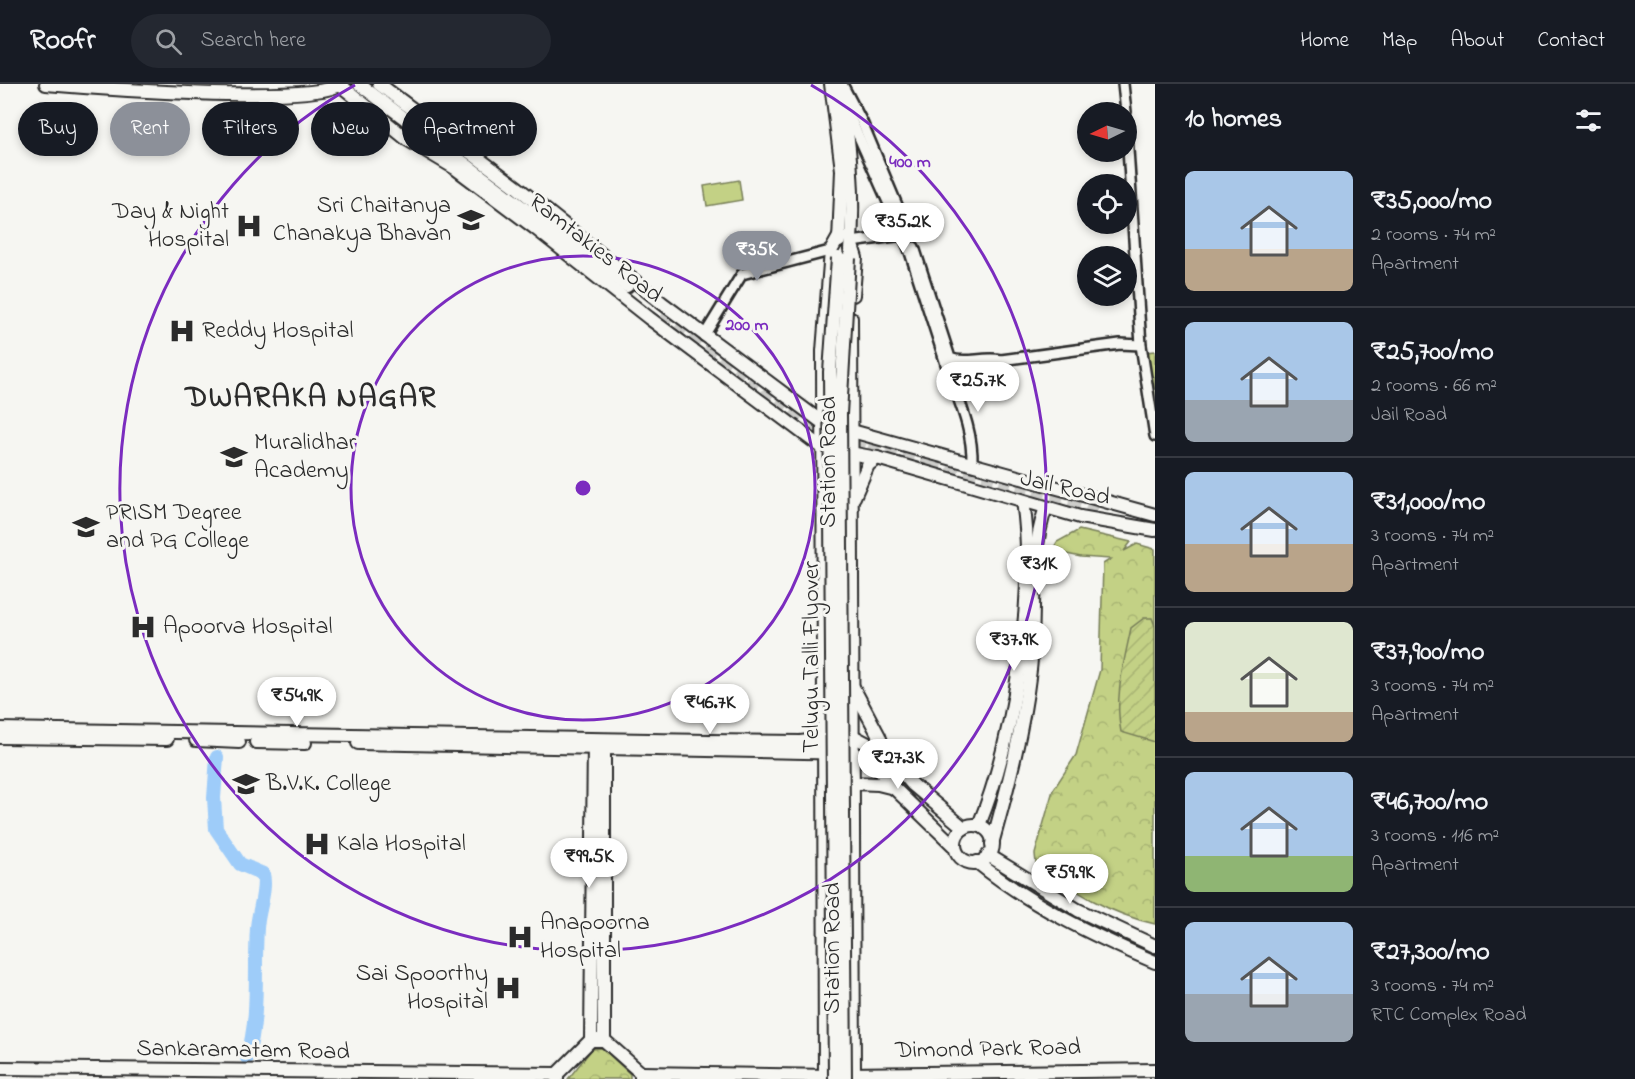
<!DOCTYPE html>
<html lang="en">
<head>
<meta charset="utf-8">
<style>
  :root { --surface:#171b24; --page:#242831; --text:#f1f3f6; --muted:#9ea1a6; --line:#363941; --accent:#8c9099 }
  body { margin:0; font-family:"Indie Flower",sans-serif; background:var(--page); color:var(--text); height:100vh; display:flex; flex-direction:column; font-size:22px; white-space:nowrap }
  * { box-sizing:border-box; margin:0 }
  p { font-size:20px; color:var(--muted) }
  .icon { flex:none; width:33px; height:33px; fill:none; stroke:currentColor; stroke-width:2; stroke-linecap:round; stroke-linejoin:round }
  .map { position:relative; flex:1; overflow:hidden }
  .drawer { display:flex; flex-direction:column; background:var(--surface); width:480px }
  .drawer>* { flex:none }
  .hud { position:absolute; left:18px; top:18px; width:570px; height:54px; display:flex; gap:12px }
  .needle { width:39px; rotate:265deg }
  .buttons { position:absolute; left:1077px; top:18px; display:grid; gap:12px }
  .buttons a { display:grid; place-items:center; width:60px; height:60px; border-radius:50%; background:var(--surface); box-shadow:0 3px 9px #0003; font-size:30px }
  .price { position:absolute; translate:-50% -51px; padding:0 14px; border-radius:21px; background:#fff; color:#222; font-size:20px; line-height:39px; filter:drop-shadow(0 2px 3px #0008) }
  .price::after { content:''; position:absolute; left:50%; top:36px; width:18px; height:14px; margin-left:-9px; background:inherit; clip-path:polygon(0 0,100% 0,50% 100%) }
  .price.active { background:var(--accent); color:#fff }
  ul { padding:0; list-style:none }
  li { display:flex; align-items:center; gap:18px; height:150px; padding:0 30px }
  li+li { border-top:2px solid var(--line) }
  li span { display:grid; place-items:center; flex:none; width:168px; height:120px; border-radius:9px; color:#555 }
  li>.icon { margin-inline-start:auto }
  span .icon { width:72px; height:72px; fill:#fffc; stroke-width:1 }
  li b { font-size:26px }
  h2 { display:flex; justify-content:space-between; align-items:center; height:72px; padding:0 30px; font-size:26px }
  .pill { padding:0 21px; border-radius:27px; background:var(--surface); box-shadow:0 3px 9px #0003; font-size:21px; line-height:54px }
  .pill.active { background:var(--accent); color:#fff }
  header { display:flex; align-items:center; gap:36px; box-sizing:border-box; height:84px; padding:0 30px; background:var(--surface); border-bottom:2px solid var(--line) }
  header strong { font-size:28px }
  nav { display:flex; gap:33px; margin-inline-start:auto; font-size:21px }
  .search { width:420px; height:54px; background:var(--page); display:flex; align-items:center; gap:15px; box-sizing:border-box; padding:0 21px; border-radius:33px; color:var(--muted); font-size:22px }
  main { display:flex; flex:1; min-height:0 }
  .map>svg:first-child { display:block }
  .grass { fill:#c3d185; stroke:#777e58; stroke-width:1.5 }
  .forest { fill:url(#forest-crowns); stroke:#777e58; stroke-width:1.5 }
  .cemetery { fill:url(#cemetery-stones); stroke:#777e58; stroke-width:1.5 }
  .garden { fill:url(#garden-furrows); stroke:#777e58; stroke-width:1.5 }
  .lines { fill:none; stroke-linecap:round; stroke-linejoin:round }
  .river { stroke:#9eccf9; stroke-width:14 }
  .major-tunnel { stroke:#cdcdca; stroke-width:12; stroke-dasharray:12 6; stroke-linecap:butt }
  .minor-casing { stroke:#2b2b2b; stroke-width:14 }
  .major-casing { stroke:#2b2b2b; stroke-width:16 }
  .minor { stroke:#f6f6f2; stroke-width:9 }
  .major { stroke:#f6f6f2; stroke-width:12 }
  .major-bridge-casing { stroke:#2b2b2b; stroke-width:16; stroke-linecap:butt }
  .major-bridge { stroke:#f6f6f2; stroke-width:12 }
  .ring { fill:none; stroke:#7b2cbf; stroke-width:3 }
  .labels { text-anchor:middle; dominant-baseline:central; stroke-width:6; stroke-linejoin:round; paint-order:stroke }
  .poi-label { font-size:24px; fill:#2b2b2b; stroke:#f6f6f2; text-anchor:start }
  .street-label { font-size:24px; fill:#2b2b2b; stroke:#f6f6f2 }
  .district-label { font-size:30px; font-weight:bold; letter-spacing:1.5px; fill:#2b2b2b; stroke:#f6f6f2 }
  .centre { fill:#7b2cbf; stroke:#f6f6f2; stroke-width:3 }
  .ring-label { font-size:18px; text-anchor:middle; font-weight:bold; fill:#7b2cbf; stroke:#f6f6f2; stroke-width:6; stroke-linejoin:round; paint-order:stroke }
</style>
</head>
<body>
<header>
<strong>Roofr</strong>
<div class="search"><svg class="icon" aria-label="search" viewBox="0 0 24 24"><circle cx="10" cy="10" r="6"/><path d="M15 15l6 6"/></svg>Search here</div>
<nav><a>Home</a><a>Map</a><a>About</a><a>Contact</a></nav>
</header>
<main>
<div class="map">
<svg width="1155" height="995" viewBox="0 0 1155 995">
  <defs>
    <pattern id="forest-crowns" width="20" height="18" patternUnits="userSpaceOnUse" patternTransform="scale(1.5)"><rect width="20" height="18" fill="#c3d185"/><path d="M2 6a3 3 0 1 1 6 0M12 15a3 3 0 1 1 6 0" fill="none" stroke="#a8b473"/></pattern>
    <pattern id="cemetery-stones" width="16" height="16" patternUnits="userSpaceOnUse" patternTransform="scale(1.5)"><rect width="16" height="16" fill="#c3d185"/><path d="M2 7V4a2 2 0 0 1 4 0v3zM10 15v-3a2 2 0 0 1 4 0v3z" fill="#a8b473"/></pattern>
    <pattern id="garden-furrows" width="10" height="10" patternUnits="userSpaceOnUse" patternTransform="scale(1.5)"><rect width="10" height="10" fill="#c3d185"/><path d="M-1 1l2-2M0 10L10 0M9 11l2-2" fill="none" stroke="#a8b473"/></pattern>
  </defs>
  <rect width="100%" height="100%" fill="#f6f6f2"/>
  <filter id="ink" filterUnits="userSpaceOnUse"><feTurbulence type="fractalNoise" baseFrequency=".0167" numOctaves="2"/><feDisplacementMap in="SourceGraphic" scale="12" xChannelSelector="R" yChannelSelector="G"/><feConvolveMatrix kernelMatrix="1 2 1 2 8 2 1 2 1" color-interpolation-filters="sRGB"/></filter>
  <g filter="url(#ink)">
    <path class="grass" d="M 739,96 L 742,116 L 707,122 L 704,102 Z"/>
    <g class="forest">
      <path d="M 1079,446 L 1131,458 L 1124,467 L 1137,460 L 1155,465 L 1155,840 C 1107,829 1076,808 1036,779 L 1035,770 L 1053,706 L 1076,671 L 1100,586 L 1103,480 L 1111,475 L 1081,473 L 1052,467 L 1057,458 Z"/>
      <path d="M 602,964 L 630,990 L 630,995 L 568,995 L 592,965 Z"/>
    </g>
    <path class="cemetery" d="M 1155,267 L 1155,316 L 1146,268 Z"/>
    <path class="garden" d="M 1144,534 L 1152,534 L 1155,542 L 1155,658 L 1121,648 C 1114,612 1124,579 1131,544 Z"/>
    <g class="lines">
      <path class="river" d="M 217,673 L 214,714 L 216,745 L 240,780 L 263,790 C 267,806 258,827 257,844 C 254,888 260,931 247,974"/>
      <g class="major-tunnel">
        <path d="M 660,233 L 826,355 L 877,369"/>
        <path d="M 869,359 L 942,379"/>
        <path d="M 929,383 L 1099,427"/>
      </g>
      <g class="minor-casing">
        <g id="minor">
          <path d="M 842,0 L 862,38 L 907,145"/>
          <path d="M 1123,0 L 1126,28"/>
          <path d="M 845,22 L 909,165 L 948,286 C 964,289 987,284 1001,276 L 1120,260 L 1141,261"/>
          <path d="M 1126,35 L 1141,261 L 1155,352"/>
          <path d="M 851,158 L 903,151"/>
          <path d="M 914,163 L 950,274 C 962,281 985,272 1001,276"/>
          <path d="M 704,252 L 742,190 L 826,168"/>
          <path d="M 948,286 C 959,317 973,346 972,379"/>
        </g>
      </g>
      <g class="major-casing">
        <g id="major">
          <path d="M 46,0 C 93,4 311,21 341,0"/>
          <path d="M 339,0 L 408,56 L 455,84 L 535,144 L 649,234 L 823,364 L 877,374 L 1080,433 L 1155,446"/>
          <path d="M 359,0 L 627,202"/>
          <path d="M 379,0 L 518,104 L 662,219 L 823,339 L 1155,431"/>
          <path d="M 831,0 L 842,86 L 839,157"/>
          <path d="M 840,0 C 849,55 856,111 850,166"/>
          <path d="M 851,158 L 856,174 L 853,211"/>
          <path d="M 851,234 L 854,995"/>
          <path d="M 854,413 L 868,381 L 877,374"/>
          <path d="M 853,603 L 879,652 L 885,669"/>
          <path d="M 0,645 L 709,657 L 800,658 L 853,652 L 885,669 L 913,701 L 964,744"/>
          <path d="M 0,653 L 167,655"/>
          <path d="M 196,656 L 239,658"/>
          <path d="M 256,658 L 305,659"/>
          <path d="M 358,659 L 853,669 L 876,682 L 894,704 L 955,763"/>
          <path d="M 853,699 L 878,700 L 894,704"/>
          <path d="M 979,741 C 1014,654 1037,511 1023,417"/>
          <circle cx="974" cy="760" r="19"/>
          <path d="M 992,760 C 1008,703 1023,645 1030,586 C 1036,532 1028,475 1046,423"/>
          <path d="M 988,771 L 1078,826 L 1155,862"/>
          <path d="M 977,778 C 1030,821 1092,851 1155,878"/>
          <path d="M 591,956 L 594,657"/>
          <path d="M 604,956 L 604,660"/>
          <path d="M 0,984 L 557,990"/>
          <path d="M 641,989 L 830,992"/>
          <path d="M 847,990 L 1155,986"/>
          <path d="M 557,995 L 557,990 L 591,956 L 604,956 L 641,989 L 641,995"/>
          <path d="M 825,995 L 823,267 L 831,167 L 840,151"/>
        </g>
      </g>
      <use href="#minor" class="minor"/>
      <use href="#major" class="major"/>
      <g class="major-bridge-casing">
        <g id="major-bridge">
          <path d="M 835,995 L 830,288 L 838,174"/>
          <path d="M 845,995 L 840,330 L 849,174"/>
        </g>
      </g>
      <use href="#major-bridge" class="major-bridge"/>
    </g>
  </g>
  <g class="ring">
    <circle cx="583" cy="404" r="232"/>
    <path d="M811 1A463 463 0 1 1 355 1"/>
  </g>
  <defs>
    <g id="university-bare" transform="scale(2.07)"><path d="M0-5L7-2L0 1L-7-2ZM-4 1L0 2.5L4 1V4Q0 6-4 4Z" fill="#2b2b2b" stroke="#f6f6f2" stroke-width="2.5" paint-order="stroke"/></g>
    <g id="hospital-bare" transform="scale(2.07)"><path d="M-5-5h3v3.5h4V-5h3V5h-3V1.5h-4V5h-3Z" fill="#2b2b2b" stroke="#f6f6f2" stroke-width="2.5" paint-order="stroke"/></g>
  </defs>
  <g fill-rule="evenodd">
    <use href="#university-bare" x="471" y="136"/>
    <use href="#hospital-bare" x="249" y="142"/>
    <use href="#hospital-bare" x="182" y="247"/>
    <use href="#university-bare" x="234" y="373"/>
    <use href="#university-bare" x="86" y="443"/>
    <use href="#hospital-bare" x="143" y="543"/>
    <use href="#university-bare" x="246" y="700"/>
    <use href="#hospital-bare" x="317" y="760"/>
    <use href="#hospital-bare" x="520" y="853"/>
    <use href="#hospital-bare" x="508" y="904"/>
  </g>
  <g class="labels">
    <g class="poi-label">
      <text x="451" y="122" text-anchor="end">Sri Chaitanya<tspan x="451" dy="28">Chanakya Bhavan</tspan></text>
      <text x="229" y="128" text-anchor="end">Day &amp; Night<tspan x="229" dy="28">Hospital</tspan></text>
      <text x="202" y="247">Reddy Hospital</text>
      <text x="254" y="359">Muralidhar<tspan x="254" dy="28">Academy</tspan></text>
      <text x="106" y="429">PRISM Degree<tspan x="106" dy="28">and PG College</tspan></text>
      <text x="163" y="543">Apoorva Hospital</text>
      <text x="266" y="700">B.V.K. College</text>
      <text x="337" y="760">Kala Hospital</text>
      <text x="540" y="839">Anapoorna<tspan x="540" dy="28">Hospital</tspan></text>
      <text x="488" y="890" text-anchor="end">Sai Spoorthy<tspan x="488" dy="28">Hospital</tspan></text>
    </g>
    <g class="street-label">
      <text transform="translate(595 165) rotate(38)">Ramtakies Road</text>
      <text transform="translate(829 378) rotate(-90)">Station Road</text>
      <text transform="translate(1065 405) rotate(13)">Jail Road</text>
      <text transform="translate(812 573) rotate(-90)">Telugu Talli Flyover</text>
      <text transform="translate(833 864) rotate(-90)">Station Road</text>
      <text transform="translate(988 966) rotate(-1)">Dimond Park Road</text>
      <text transform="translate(243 967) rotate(1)">Sankaramatam Road</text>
    </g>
    <g class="district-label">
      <text x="311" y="315">DWARAKA NAGAR</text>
    </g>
  </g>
  <circle cx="583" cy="404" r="9" class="centre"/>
  <g class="ring-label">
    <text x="910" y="83">400 m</text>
    <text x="747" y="246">200 m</text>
  </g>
</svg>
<div class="buttons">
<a><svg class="needle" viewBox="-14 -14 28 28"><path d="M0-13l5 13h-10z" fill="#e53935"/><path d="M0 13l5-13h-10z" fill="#9ea1a6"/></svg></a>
<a><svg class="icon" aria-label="locate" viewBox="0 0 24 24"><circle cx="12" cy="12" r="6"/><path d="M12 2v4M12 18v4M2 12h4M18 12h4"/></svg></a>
<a><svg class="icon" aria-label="layers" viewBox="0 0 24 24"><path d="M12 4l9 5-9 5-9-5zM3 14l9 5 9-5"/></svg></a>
</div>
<b class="price" style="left:903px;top:170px">₹35.2K</b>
<b class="price active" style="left:757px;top:198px">₹35K</b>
<b class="price" style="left:978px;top:329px">₹25.7K</b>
<b class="price" style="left:1039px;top:512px">₹31K</b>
<b class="price" style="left:1014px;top:588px">₹37.9K</b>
<b class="price" style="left:297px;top:644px">₹54.9K</b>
<b class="price" style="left:710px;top:651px">₹46.7K</b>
<b class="price" style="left:898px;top:706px">₹27.3K</b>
<b class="price" style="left:589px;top:805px">₹99.5K</b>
<b class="price" style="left:1070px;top:821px">₹59.9K</b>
<div class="hud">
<a class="pill">Buy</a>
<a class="pill active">Rent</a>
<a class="pill">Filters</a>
<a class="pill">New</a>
<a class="pill">Apartment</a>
</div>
</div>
<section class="drawer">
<h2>10 homes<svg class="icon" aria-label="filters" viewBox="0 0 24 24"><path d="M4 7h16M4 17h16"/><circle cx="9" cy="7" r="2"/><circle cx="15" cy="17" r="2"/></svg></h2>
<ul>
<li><span style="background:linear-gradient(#a9c7e8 65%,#b9a48a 0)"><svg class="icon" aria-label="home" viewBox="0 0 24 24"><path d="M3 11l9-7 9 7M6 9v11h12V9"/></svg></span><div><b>₹35,000/mo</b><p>2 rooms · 74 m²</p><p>Apartment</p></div></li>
<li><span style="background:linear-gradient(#a9c7e8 65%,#9aa5b1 0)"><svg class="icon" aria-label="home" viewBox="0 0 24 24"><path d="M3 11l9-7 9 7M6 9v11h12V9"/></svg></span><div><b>₹25,700/mo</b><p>2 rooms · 66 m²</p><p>Jail Road</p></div></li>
<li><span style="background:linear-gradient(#a9c7e8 60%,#b9a48a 0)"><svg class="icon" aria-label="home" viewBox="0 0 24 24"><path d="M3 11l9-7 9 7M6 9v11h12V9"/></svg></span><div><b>₹31,000/mo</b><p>3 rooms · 74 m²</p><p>Apartment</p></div></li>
<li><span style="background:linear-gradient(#dfe7d0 75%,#b9a48a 0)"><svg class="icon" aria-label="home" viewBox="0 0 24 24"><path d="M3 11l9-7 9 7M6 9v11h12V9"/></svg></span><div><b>₹37,900/mo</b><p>3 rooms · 74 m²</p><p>Apartment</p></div></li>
<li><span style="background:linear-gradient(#a9c7e8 70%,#8fb573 0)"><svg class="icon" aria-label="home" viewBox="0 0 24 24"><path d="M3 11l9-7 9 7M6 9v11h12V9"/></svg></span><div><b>₹46,700/mo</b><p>3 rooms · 116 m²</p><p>Apartment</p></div></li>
<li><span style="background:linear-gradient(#a9c7e8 60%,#9aa5b1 0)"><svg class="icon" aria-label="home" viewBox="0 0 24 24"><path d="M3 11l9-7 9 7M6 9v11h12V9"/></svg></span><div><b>₹27,300/mo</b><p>3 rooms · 74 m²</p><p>RTC Complex Road</p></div></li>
</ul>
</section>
</main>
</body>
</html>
